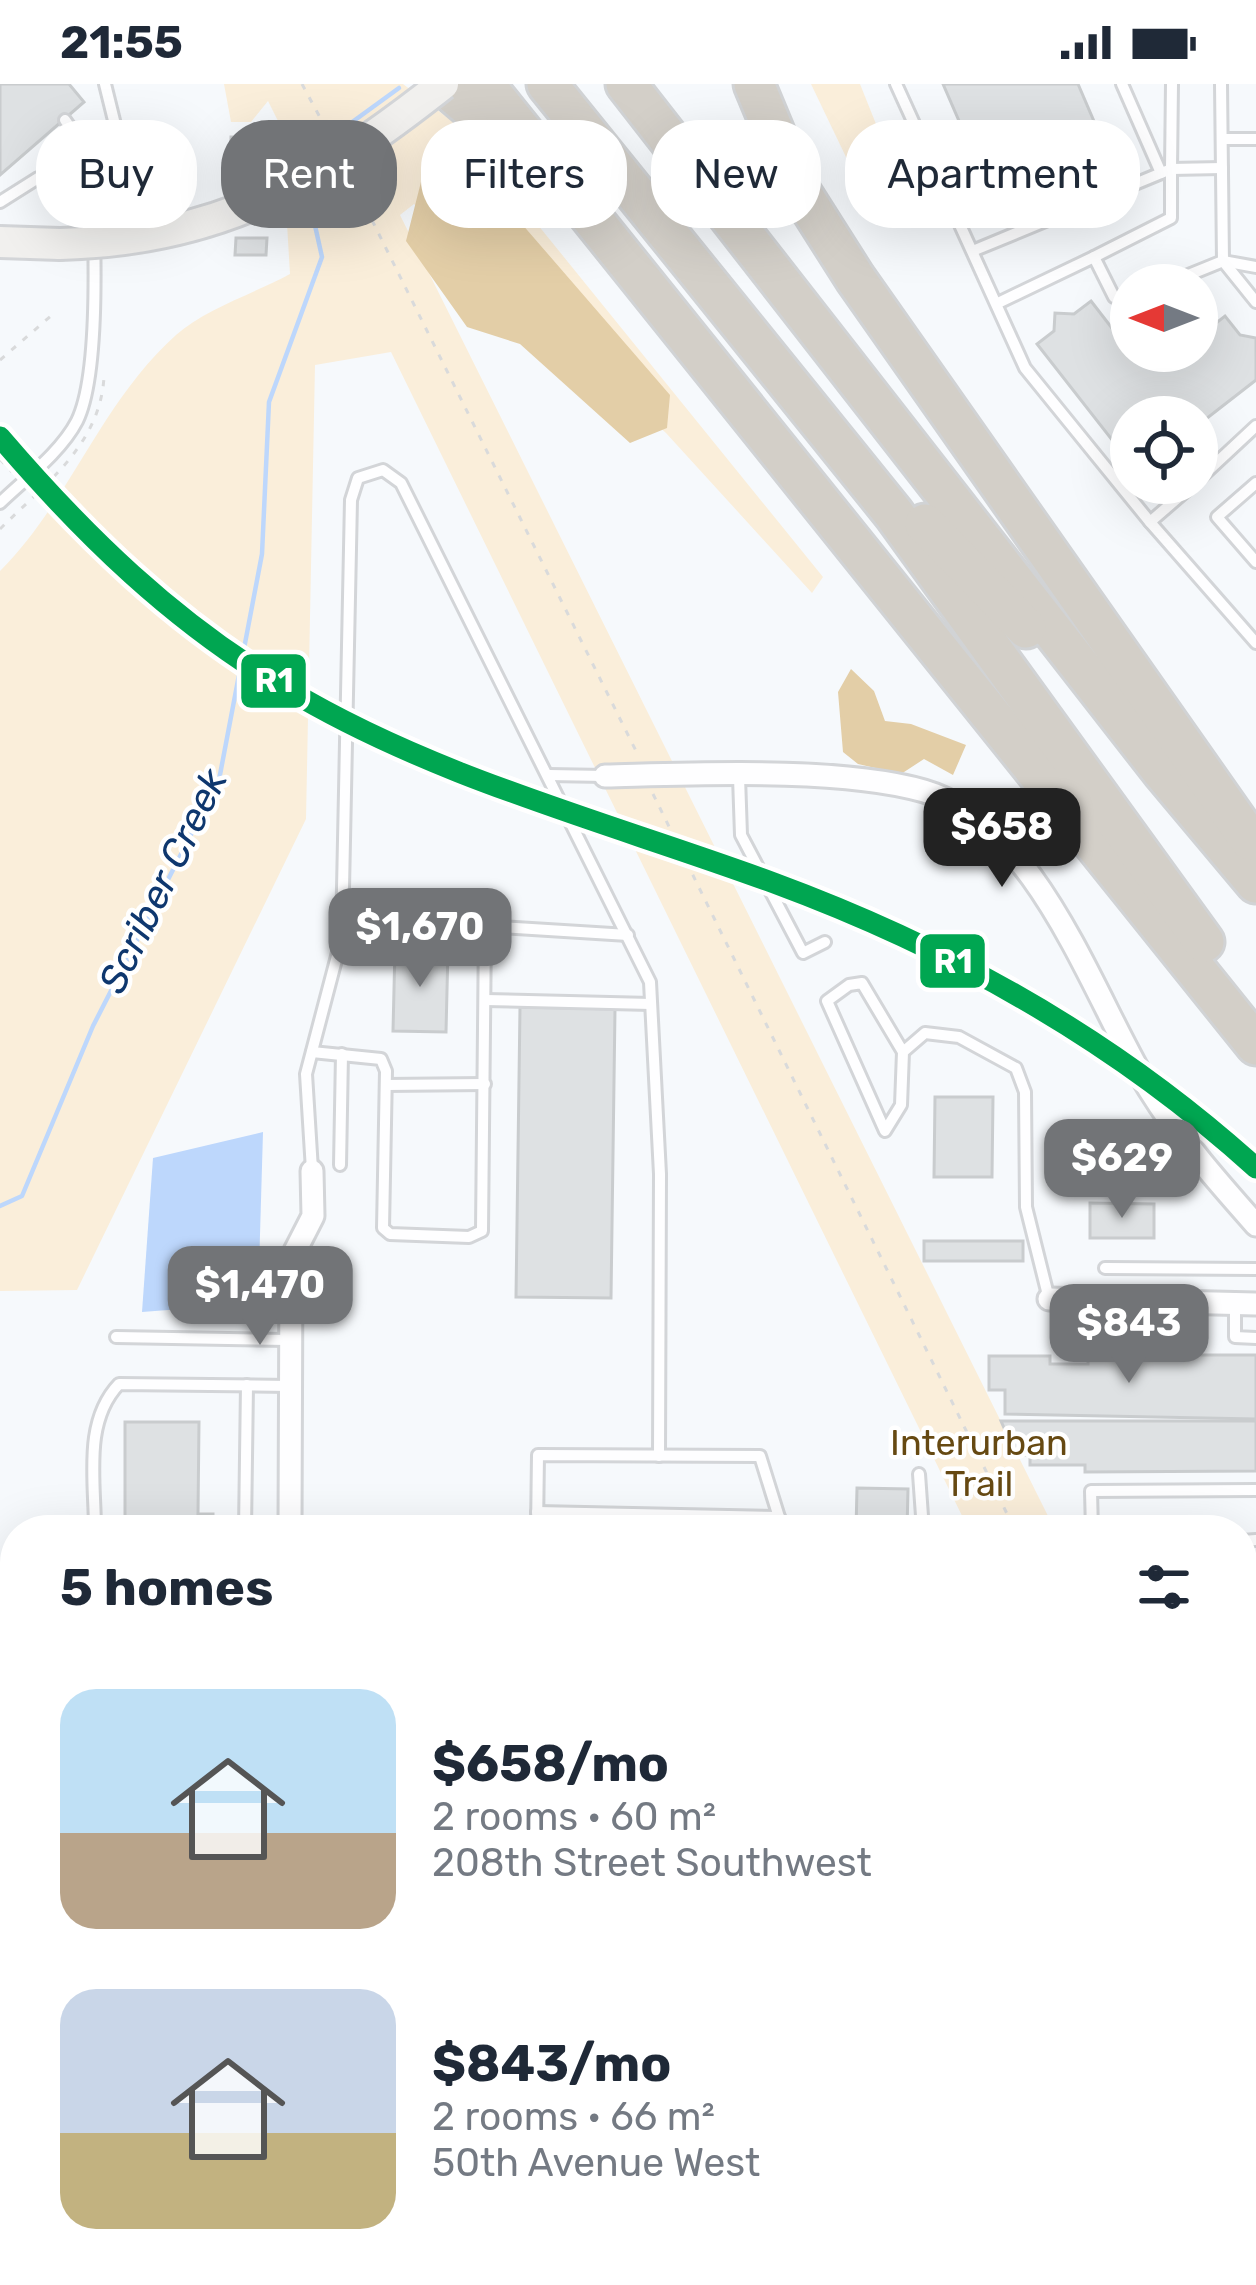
<!DOCTYPE html>
<html lang="en">
<head>
<meta charset="utf-8">
<style>
  :root { --surface:#fff; --page:#f2f2f3; --text:#1f2937; --muted:#747a83; --accent:#727477 }
  body { margin:0; font-family:Rubik,sans-serif; background:var(--page); color:var(--text); height:100vh; display:flex; flex-direction:column; font-size:45px; white-space:nowrap }
  * { box-sizing:border-box; margin:0 }
  p { font-size:39px; color:var(--muted) }
  .icon { flex:none; width:66px; height:66px; fill:none; stroke:currentColor; stroke-width:2; stroke-linecap:round; stroke-linejoin:round }
  .map { position:relative; flex:1; overflow:hidden }
  .panel { position:absolute; left:0px; top:1431px; width:1257px; height:771px; display:flex; flex-direction:column; background:var(--surface); border-radius:48px 48px 0 0; box-shadow:0 12px 48px #0002 }
  .panel>* { flex:none }
  .guide { position:absolute; left:36px; top:36px; width:1185px; height:108px; display:flex; gap:24px }
  .needle { width:78px; rotate:270deg }
  .buttons { position:absolute; left:1110px; top:180px; display:grid; gap:24px }
  .buttons a { display:grid; place-items:center; width:108px; height:108px; border-radius:50%; background:var(--surface); box-shadow:0 12px 48px #0002; font-size:60px }
  .price { position:absolute; translate:-50% -102px; padding:0 27px; border-radius:24px; background:var(--accent); color:#fff; font-size:39px; line-height:78px; filter:drop-shadow(0 3px 6px #0008) }
  .price::after { content:''; position:absolute; left:50%; top:72px; width:36px; height:27px; margin-left:-18px; background:inherit; clip-path:polygon(0 0,100% 0,50% 100%) }
  .price.current { background:#222; color:#fff }
  ul { padding:0; list-style:none }
  li { display:flex; align-items:center; gap:36px; height:300px; padding:0 60px }
  li span { display:grid; place-items:center; flex:none; width:336px; height:240px; border-radius:36px; color:#555 }
  li>.icon { margin-inline-start:auto }
  span .icon { width:144px; height:144px; fill:#fffc; stroke-width:1 }
  li b { font-size:51px }
  h2 { display:flex; justify-content:space-between; align-items:center; height:144px; padding:0 60px; font-size:51px }
  .chip { padding:0 42px; border-radius:48px; background:var(--surface); box-shadow:0 12px 48px #0002; font-size:42px; line-height:108px }
  .chip.current { background:var(--accent); color:#fff }
  .status { display:flex; justify-content:space-between; align-items:center; height:84px; padding:0 60px; background:var(--surface); direction:ltr }
  .status svg { height:33px; fill:currentColor }
  .map>svg:first-child { display:block }
  .green { fill:#faeeda }
  .forest { fill:#e3cea7 }
  .water { fill:#bdd7fc }
  .lines { fill:none; stroke-linecap:round; stroke-linejoin:round }
  .stream { stroke:#bdd7fc; stroke-width:4.5 }
  .building { fill:#dee1e3; stroke:#c9ccce; stroke-width:3 }
  .lane-casing { stroke:#d3d5d8; stroke-width:16 }
  .street-casing { stroke:#d3d5d8; stroke-width:27 }
  .secondary-casing { stroke:#d3d5d8; stroke-width:36 }
  .highway-casing { stroke:#d1d3d5; stroke-width:45 }
  .path { stroke:#d9dadb; stroke-width:3; stroke-dasharray:6 9; stroke-linecap:butt }
  .lane { stroke:#fefeff; stroke-width:10 }
  .street { stroke:#fefeff; stroke-width:21 }
  .secondary { stroke:#f1f0ee; stroke-width:30 }
  .highway { stroke:#d3cfc8; stroke-width:39 }
  .secondary-bridge-casing { stroke:#d3d5d8; stroke-width:36; stroke-linecap:butt }
  .secondary-bridge { stroke:#f1f0ee; stroke-width:30 }
  .rail-1-casing { stroke:#fff; stroke-width:30 }
  .rail-1 { stroke:#00a651; stroke-width:21 }
  .labels { text-anchor:middle; dominant-baseline:central; stroke-width:9; stroke-linejoin:round; paint-order:stroke }
  .park-label { font-size:36px; fill:#664912; stroke:#fff }
  .water-label { font-size:39px; font-style:italic; fill:#0e376e; stroke:#fff }
  .line-badge { stroke:#fff; stroke-width:4.5 }
  .badge-label { font-size:33px; text-anchor:middle; font-weight:bold; fill:#fff }
</style>
</head>
<body>
<div class="status"><b>21:55</b><svg viewBox="0 0 49 12"><path d="M0 12V9h3v3zM5 12V6h3v6zM10 12V3h3v9zM15 12V0h3v12zM26 1h20v11H26zM47 4h2v5h-2z"/></svg></div>
<div class="map">
<svg width="1256" height="2201" viewBox="0 0 1256 2201">
  <rect width="100%" height="100%" fill="#f6f9fc"/>
  <g class="green">
    <path d="M 224,0 L 403,0 L 457,41 L 823,493 L 812,509 L 666,349 L 414,120 L 400,131 L 1055,1446 L 969,1446 L 391,268 L 315,281 L 306,735 L 77,1206 L 0,1207 L 0,487 C 70,417 101,318 176,251 C 205,225 255,209 290,190 L 283,72 L 290,61 L 268,17 L 251,38 L 231,38 Z"/>
    <path d="M 811,0 L 860,0 L 890,75 L 856,94 Z"/>
    <path d="M 1242,1826 L 1256,1849 L 1256,1983 L 1248,1983 L 1242,1971 Z"/>
  </g>
  <g class="forest">
    <path d="M 457,65 L 670,311 L 667,344 L 630,359 L 520,260 L 467,243 L 406,157 L 423,90 Z"/>
    <path d="M 851,585 L 874,607 L 885,637 L 911,640 L 966,661 L 953,691 L 924,675 L 901,690 L 858,680 L 843,668 L 838,608 Z"/>
    <path d="M 0,1802 L 15,1823 L 15,1889 L 0,1864 Z"/>
  </g>
  <path class="water" d="M 263,1048 L 258,1219 L 142,1228 L 153,1074 Z"/>
  <g class="lines">
    <g class="stream">
      <path d="M 301,81 L 300,76 L 399,4"/>
      <path d="M 0,1122 L 22,1112 L 93,942 L 219,696 L 262,470 L 269,318 L 322,173 L 308,110"/>
    </g>
  </g>
  <g class="building">
    <path d="M 0,0 L 69,0 L 84,18 L 0,91 Z"/>
    <path d="M 943,0 L 1078,0 L 1102,56 L 989,106 Z"/>
    <path d="M 231,53 L 248,53 L 248,65 L 257,65 L 257,91 L 230,91 Z"/>
    <path d="M 236,154 L 267,154 L 266,171 L 235,171 Z"/>
    <path d="M 1091,217 L 1135,274 L 1146,267 L 1152,275 L 1162,267 L 1169,276 L 1181,267 L 1197,267 L 1197,254 L 1225,232 L 1240,251 L 1256,254 L 1256,296 L 1197,342 L 1197,333 L 1131,333 L 1131,361 L 1125,354 L 1116,361 L 1037,260 L 1054,247 L 1055,229 L 1074,230 Z"/>
    <path d="M 395,864 L 448,865 L 446,948 L 393,947 Z"/>
    <path d="M 520,923 L 615,925 L 611,1214 L 516,1213 Z"/>
    <path d="M 935,1013 L 993,1013 L 992,1093 L 934,1093 Z"/>
    <path d="M 1090,1119 L 1154,1120 L 1154,1154 L 1090,1154 Z"/>
    <rect x="924" y="1157" width="99" height="20"/>
    <path d="M 1088,1271 L 1256,1271 L 1256,1335 L 1005,1330 L 1005,1306 L 989,1306 L 989,1272 L 1050,1272 L 1050,1280 L 1088,1280 Z"/>
    <path d="M 1001,1337 L 1256,1337 L 1256,1387 L 1085,1388 L 1085,1381 L 1030,1381 L 1030,1371 L 1016,1371 Z"/>
    <path d="M 125,1338 L 199,1338 L 198,1430 L 213,1430 L 213,1446 L 125,1446 Z"/>
    <path d="M 857,1404 L 908,1405 L 907,1446 L 856,1446 Z"/>
    <rect x="1242" y="1474" width="14" height="60"/>
    <rect x="1242" y="1564" width="14" height="21"/>
    <rect x="1242" y="1597" width="14" height="74"/>
  </g>
  <g class="lines">
    <g class="lane-casing">
      <g id="lane">
        <path d="M 105,0 L 122,69"/>
        <path d="M 896,0 L 1025,284 L 1150,438"/>
        <path d="M 1122,0 L 1161,89"/>
        <path d="M 1172,0 L 1171,85 L 1222,84"/>
        <path d="M 1221,0 L 1223,177 L 1256,218"/>
        <path d="M 65,36 L 83,62 L 90,84 C 121,72 137,64 166,88 L 171,125"/>
        <path d="M 1222,55 L 1256,55"/>
        <path d="M 0,118 L 38,94 L 90,84 C 95,142 101,288 77,337 C 61,368 25,395 0,419"/>
        <path d="M 975,166 L 1171,85 L 1171,134 L 1094,173"/>
        <path d="M 1164,201 L 1223,177 L 1256,183"/>
        <path d="M 998,219 L 1094,173 L 1114,213 L 1131,215"/>
        <path d="M 1197,397 L 1256,342"/>
        <path d="M 1195,399 L 1150,438 L 1256,559"/>
        <path d="M 1256,399 L 1217,433 L 1256,478"/>
        <path d="M 549,691 L 605,692"/>
        <path d="M 739,693 L 741,751 L 803,869 L 825,858"/>
        <path d="M 342,853 L 351,416 L 358,394 L 383,386 L 401,399 L 650,898 L 660,1090 L 659,1372"/>
        <path d="M 485,916 L 651,920"/>
        <path d="M 312,968 L 381,975 L 386,987 L 383,1144 L 390,1150 L 469,1153 L 482,1147 L 485,842"/>
        <path d="M 903,968 L 862,899 L 849,901 L 827,917 L 885,1047 L 901,1021 L 903,968 L 925,949 L 959,953 L 1016,984 L 1025,1008 L 1026,1123 L 1049,1215"/>
        <path d="M 386,1001 L 485,1000"/>
        <path d="M 340,1081 L 342,970"/>
        <path d="M 312,1086 L 306,990 L 342,853 L 482,842 L 628,851"/>
        <path d="M 1115,1105 L 1154,1104 L 1199,1078"/>
        <path d="M 1105,1184 L 1256,1185"/>
        <path d="M 1125,1217 L 1125,1261"/>
        <path d="M 1235,1219 L 1235,1253 L 1256,1254"/>
        <path d="M 116,1253 L 288,1256"/>
        <path d="M 1175,1260 L 1175,1218"/>
        <path d="M 919,1390 L 923,1446"/>
        <path d="M 537,1428 L 779,1433"/>
        <path d="M 95,1446 C 95,1396 83,1338 119,1300 L 289,1302"/>
        <path d="M 245,1446 L 247,1301"/>
        <path d="M 537,1446 L 538,1371 L 760,1372 L 783,1446"/>
        <path d="M 1092,1446 L 1091,1407 L 1256,1406"/>
        <path d="M 1242,1457 L 1256,1456"/>
        <path d="M 1242,1556 L 1256,1556"/>
        <path d="M 0,1629 L 1,1629"/>
        <path d="M 650,2187 L 650,2201"/>
      </g>
    </g>
    <g class="street-casing">
      <g id="street">
        <path d="M 605,692 C 694,690 841,683 924,707 C 1038,740 1093,913 1149,1005 C 1180,1055 1217,1097 1256,1141"/>
        <path d="M 1049,1215 L 1256,1220"/>
        <path d="M 290,1446 L 291,1175 L 313,1132 L 312,1087"/>
        <path d="M 1242,2018 L 1256,2018"/>
        <path d="M 285,2201 L 285,2187"/>
        <path d="M 816,2201 L 816,2187"/>
      </g>
    </g>
    <g class="secondary-casing">
      <g id="secondary">
        <path d="M 0,158 L 60,160"/>
        <path d="M 0,1694 L 15,1704"/>
        <path d="M 1242,1741 L 1256,1740"/>
      </g>
    </g>
    <g class="highway-casing">
      <g id="highway">
        <path d="M 442,0 L 506,54"/>
        <path d="M 484,0 L 1256,961"/>
        <path d="M 547,0 L 894,430 L 1204,858"/>
        <path d="M 626,0 L 1162,687 L 1256,799"/>
        <path d="M 754,0 L 796,101 L 855,194 L 1250,756"/>
        <path d="M 925,440 L 1026,544"/>
      </g>
    </g>
    <g class="path">
      <path d="M 302,0 L 329,50"/>
      <path d="M 352,96 L 639,673"/>
      <path d="M 113,134 L 124,91"/>
      <path d="M 0,276 L 52,231"/>
      <path d="M 0,375 L 12,388"/>
      <path d="M 0,445 C 45,400 100,361 104,293"/>
      <path d="M 653,710 L 1015,1446"/>
      <path d="M 1242,1900 L 1256,1928"/>
    </g>
    <use href="#lane" class="lane"/>
    <use href="#street" class="street"/>
    <use href="#secondary" class="secondary"/>
    <use href="#highway" class="highway"/>
    <g class="secondary-bridge-casing">
      <path id="secondary-bridge" d="M 60,160 C 221,156 320,97 443,0"/>
    </g>
    <use href="#secondary-bridge" class="secondary-bridge"/>
    <g class="rail-1-casing">
      <path id="rail-1" d="M 0,353 C 84,451 173,538 285,604 C 434,694 611,739 774,799 C 950,864 1116,957 1256,1084"/>
    </g>
    <use href="#rail-1" class="rail-1"/>
  </g>
  <g class="labels">
    <g class="park-label">
      <text x="979" y="1358">Interurban<tspan x="979" dy="41">Trail</tspan></text>
    </g>
    <g class="water-label">
      <text transform="translate(163 797) rotate(-64)">Scriber Creek</text>
    </g>
  </g>
  <g class="line-badge">
    <rect x="239" y="568" width="69" height="58" rx="12" fill="#00a651"/>
    <rect x="918" y="848" width="69" height="58" rx="12" fill="#00a651"/>
  </g>
  <g class="badge-label">
    <text x="274" y="608">R1</text>
    <text x="953" y="889">R1</text>
  </g>
</svg>
<div class="buttons">
<a><svg class="needle" viewBox="-14 -14 28 28"><path d="M0-13l5 13h-10z" fill="#e53935"/><path d="M0 13l5-13h-10z" fill="#747a83"/></svg></a>
<a><svg class="icon" aria-label="locate" viewBox="0 0 24 24"><circle cx="12" cy="12" r="6"/><path d="M12 2v4M12 18v4M2 12h4M18 12h4"/></svg></a>
</div>
<b class="price current" style="left:1002px;top:806px">$658</b>
<b class="price" style="left:420px;top:906px">$1,670</b>
<b class="price" style="left:1122px;top:1137px">$629</b>
<b class="price" style="left:260px;top:1264px">$1,470</b>
<b class="price" style="left:1129px;top:1302px">$843</b>
<div class="guide">
<a class="chip">Buy</a>
<a class="chip current">Rent</a>
<a class="chip">Filters</a>
<a class="chip">New</a>
<a class="chip">Apartment</a>
</div>
<section class="panel">
<h2>5 homes<svg class="icon" aria-label="filters" viewBox="0 0 24 24"><path d="M4 7h16M4 17h16"/><circle cx="9" cy="7" r="2"/><circle cx="15" cy="17" r="2"/></svg></h2>
<ul>
<li><span style="background:linear-gradient(#bfe0f5 60%,#b9a48a 0)"><svg class="icon" aria-label="home" viewBox="0 0 24 24"><path d="M3 11l9-7 9 7M6 9v11h12V9"/></svg></span><div><b>$658/mo</b><p>2 rooms · 60 m²</p><p>208th Street Southwest</p></div></li>
<li><span style="background:linear-gradient(#c9d6e8 60%,#c2b280 0)"><svg class="icon" aria-label="home" viewBox="0 0 24 24"><path d="M3 11l9-7 9 7M6 9v11h12V9"/></svg></span><div><b>$843/mo</b><p>2 rooms · 66 m²</p><p>50th Avenue West</p></div></li>
</ul>
</section>
</div>
</body>
</html>
